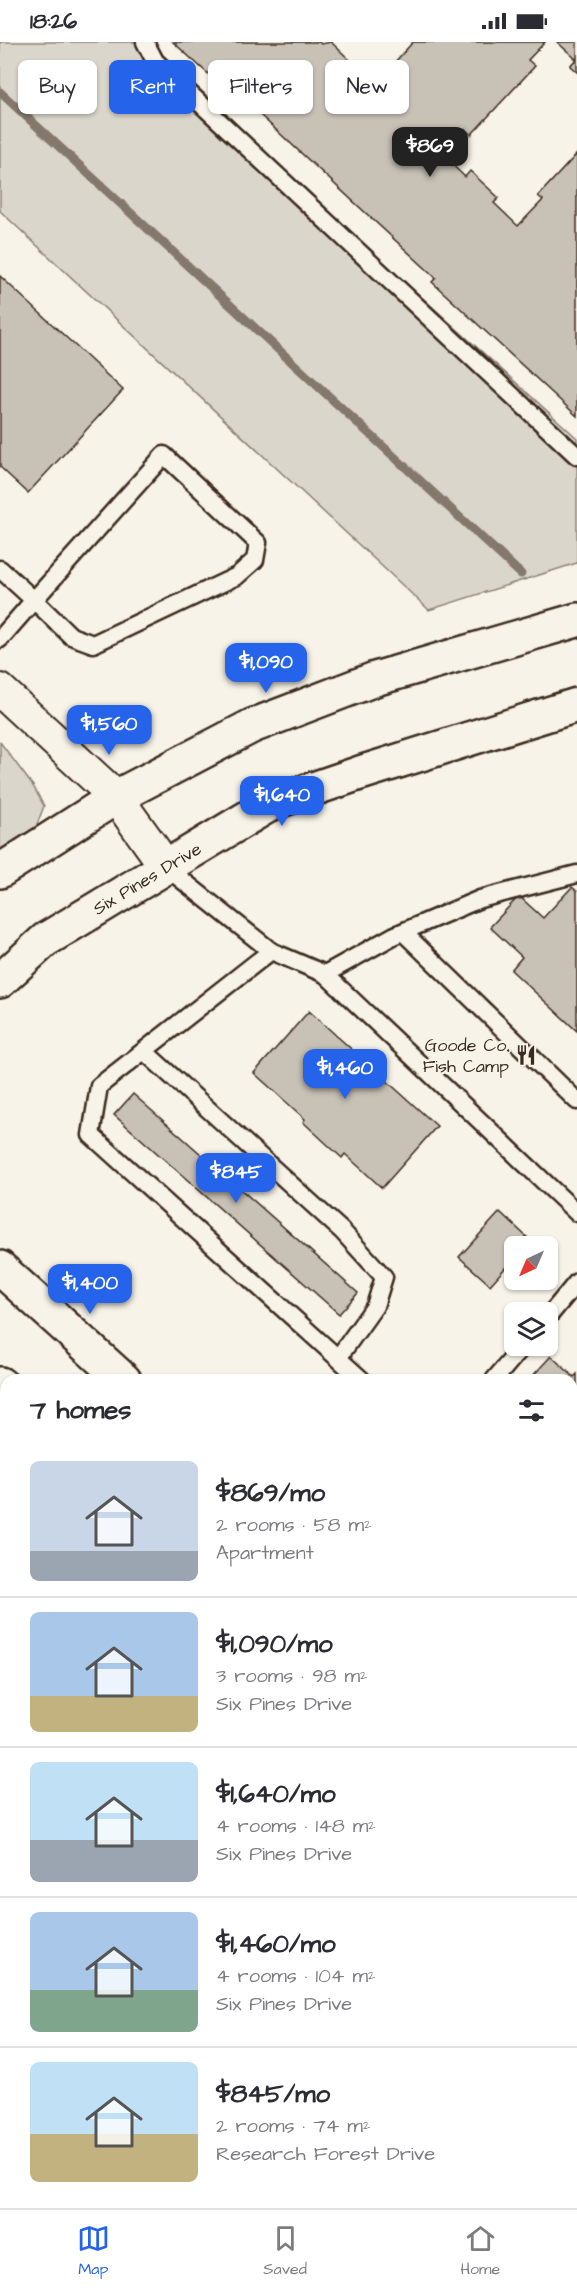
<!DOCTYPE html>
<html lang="en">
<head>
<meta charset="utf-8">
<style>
  :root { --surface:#fff; --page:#f7f7f7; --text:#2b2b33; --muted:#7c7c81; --line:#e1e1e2; --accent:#2563eb }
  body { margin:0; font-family:"Architects Daughter",sans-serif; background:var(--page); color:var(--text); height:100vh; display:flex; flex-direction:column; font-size:22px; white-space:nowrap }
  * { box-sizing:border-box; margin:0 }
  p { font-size:20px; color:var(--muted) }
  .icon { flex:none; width:33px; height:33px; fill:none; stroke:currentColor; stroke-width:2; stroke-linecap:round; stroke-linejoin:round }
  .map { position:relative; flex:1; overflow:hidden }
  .sheet { position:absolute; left:0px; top:1332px; width:578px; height:834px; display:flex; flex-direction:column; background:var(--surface); border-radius:18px 18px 0 0; box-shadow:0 2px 4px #0004 }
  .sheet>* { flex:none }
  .banner { position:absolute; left:18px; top:18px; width:542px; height:54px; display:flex; gap:12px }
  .needle { width:39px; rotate:224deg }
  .controls { position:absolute; left:504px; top:1194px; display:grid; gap:12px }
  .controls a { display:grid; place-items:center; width:54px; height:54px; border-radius:9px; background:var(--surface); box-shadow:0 2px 4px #0004; font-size:30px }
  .price { position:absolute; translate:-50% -51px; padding:0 14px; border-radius:12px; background:var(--accent); color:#fff; font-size:20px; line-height:39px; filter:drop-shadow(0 2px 3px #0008) }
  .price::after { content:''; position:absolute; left:50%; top:36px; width:18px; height:14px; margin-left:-9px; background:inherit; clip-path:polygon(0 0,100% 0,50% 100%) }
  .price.active { background:#222; color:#fff }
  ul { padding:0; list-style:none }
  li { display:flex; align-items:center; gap:18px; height:150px; padding:0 30px }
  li+li { border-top:2px solid var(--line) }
  li span { display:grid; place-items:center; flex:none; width:168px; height:120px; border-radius:9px; color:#555 }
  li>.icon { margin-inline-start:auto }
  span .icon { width:72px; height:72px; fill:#fffc; stroke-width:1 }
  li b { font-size:26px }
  h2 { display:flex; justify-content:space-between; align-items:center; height:72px; padding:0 30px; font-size:26px }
  .chip { padding:0 21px; border-radius:9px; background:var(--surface); box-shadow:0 2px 4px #0004; font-size:21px; line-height:54px }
  .chip.active { background:var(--accent); color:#fff }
  .status { display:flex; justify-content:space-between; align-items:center; height:42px; padding:0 30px; background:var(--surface); direction:ltr }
  .status svg { height:16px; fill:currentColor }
  .tabs { display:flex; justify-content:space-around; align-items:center; height:84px; border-top:2px solid var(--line); background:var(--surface); font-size:16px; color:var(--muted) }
  .tabs a { display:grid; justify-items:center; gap:3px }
  .tabs .active { color:var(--accent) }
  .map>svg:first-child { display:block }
  .green { fill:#dbd6cb; stroke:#8b8074; stroke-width:1.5 }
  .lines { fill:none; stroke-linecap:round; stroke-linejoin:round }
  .stream { stroke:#84786c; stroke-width:9 }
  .building { fill:#c8c1b6; stroke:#3b2a1e; stroke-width:1.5 }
  .service-casing { stroke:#3b2a1e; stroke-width:21 }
  .minor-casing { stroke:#3b2a1e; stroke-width:36 }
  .tertiary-casing { stroke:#3b2a1e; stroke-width:38 }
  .secondary-casing { stroke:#3b2a1e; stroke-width:38 }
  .service { stroke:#f7f3e8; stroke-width:16 }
  .minor { stroke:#f7f3e8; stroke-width:32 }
  .tertiary { stroke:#f7f3e8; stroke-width:33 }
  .secondary { stroke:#f7f3e8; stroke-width:33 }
  .labels { text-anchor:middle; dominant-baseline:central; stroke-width:5; stroke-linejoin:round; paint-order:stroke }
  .street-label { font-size:18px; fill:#3b2a1e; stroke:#f7f3e8 }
  .poi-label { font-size:18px; fill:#3b2a1e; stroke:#f7f3e8; text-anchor:end }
</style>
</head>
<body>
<div class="status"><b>18:26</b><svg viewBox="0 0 49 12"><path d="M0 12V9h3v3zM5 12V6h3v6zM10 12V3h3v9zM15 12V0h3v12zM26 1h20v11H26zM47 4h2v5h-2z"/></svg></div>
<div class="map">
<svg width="577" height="2166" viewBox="0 0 577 2166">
  <rect width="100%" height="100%" fill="#f7f3e8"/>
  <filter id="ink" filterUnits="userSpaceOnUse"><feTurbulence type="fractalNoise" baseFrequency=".0167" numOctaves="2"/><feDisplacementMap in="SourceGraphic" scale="12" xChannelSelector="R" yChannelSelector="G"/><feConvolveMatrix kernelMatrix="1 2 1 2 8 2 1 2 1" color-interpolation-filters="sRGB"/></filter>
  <g filter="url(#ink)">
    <g class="green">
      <path d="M 0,0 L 140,0 L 577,396 L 577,521 L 429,568 L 0,169 Z"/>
      <path d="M 0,700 L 33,744 L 44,764 L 36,785 L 0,812 Z"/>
    </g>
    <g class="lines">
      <path class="stream" d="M 0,50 L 521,532"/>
    </g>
    <g class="building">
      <path d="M 173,0 L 319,0 L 321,2 L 331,0 L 355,23 L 350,28 L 374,51 L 398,25 L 394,21 L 413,0 L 545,0 L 528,18 L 535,24 L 471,93 L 465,87 L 441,112 L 465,135 L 470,129 L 499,156 L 494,161 L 518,184 L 543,158 L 538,154 L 577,112 L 577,374 L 432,240 L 436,236 L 219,35 L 215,38 Z"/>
      <path d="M 557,0 L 577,0 L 577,30 L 570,24 L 576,17 Z"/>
      <path d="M 0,234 L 123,348 L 28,451 L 0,425 Z"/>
      <path d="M 572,845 L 577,849 L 577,989 L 511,928 L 522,915 L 490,885 L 519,854 L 543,876 Z"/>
      <path d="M 309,969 L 437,1084 L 382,1146 L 345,1112 L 342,1116 L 303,1080 L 305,1077 L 254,1031 Z"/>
      <path d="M 133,1052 L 358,1251 L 339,1272 L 114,1073 Z"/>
      <path d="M 500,1170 L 530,1198 L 525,1204 L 514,1204 L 514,1216 L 490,1243 L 459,1215 Z"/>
      <path d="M 551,1314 L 574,1335 L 577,1332 L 577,1456 L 572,1451 L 572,1338 L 529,1338 Z"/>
      <path d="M 0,1669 L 6,1675 L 6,1810 L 0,1804 Z"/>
    </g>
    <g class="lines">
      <g class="service-casing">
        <g id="service">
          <path d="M 145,0 L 155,19 L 577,414"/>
          <path d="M 164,413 L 258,501 L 255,518 L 237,534 L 93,602 L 71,594 L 34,558 Z"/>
          <path d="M 0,527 L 34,558 L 0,597"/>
          <path d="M 167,826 L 271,909 L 325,932 L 577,1171"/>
          <path d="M 403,890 L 577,1059"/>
          <path d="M 271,909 L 99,1044 L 91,1093 L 362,1338"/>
          <path d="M 325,932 L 395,893 L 480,857 L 577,832"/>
          <path d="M 144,1009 L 342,1189 L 384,1235 L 375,1264 L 338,1316"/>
          <path d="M 548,1275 L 577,1240"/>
          <path d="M 494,1338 L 523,1304"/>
          <path d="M 0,1431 L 6,1425"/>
          <path d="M 572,1502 L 577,1507"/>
          <path d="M 0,1610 L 6,1616"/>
          <path d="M 0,1925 L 6,1918"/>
          <path d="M 0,2132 L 6,2125"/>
          <path d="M 213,2166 L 218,2160"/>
        </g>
      </g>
      <g class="minor-casing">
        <path id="minor" d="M 0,648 L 116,755 L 167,826"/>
      </g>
      <g class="tertiary-casing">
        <g id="tertiary">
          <path d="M 0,829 L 116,755 L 252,684 L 375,637 L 577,578"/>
          <path id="s1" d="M 0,939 L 45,898 L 272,761 L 360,731 L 577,663"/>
        </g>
      </g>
      <g class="secondary-casing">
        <g id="secondary">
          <path d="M 0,1226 L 124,1338"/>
          <path d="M 0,1342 L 6,1347"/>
          <path d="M 572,1741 L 577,1746"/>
          <path d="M 572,1856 L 577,1861"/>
        </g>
      </g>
      <use href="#service" class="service"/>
      <use href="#minor" class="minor"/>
      <use href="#tertiary" class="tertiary"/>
      <use href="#secondary" class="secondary"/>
    </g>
  </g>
  <defs>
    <g id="restaurant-bare" transform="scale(1.62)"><path d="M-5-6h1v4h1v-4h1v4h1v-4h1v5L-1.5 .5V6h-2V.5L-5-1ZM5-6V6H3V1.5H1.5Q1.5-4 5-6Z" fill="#3b2a1e" stroke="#f7f3e8" stroke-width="2.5" paint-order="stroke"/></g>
  </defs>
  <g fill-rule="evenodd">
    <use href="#restaurant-bare" x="526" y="1013"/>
  </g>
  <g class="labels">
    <g class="street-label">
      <text stroke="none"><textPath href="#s1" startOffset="180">Six Pines Drive</textPath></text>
    </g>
    <g class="poi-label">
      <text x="509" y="1003">Goode Co.<tspan x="509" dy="21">Fish Camp</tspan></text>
    </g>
  </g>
</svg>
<div class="controls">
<a><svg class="needle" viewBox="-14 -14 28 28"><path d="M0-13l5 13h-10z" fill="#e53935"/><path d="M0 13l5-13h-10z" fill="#7c7c81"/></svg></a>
<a><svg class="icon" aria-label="layers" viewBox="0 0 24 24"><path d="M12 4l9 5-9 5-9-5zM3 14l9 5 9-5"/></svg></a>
</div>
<b class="price active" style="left:430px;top:136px">$869</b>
<b class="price" style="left:266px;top:652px">$1,090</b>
<b class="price" style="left:109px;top:714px">$1,560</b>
<b class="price" style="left:282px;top:785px">$1,640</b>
<b class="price" style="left:345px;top:1058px">$1,460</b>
<b class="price" style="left:236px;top:1162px">$845</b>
<b class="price" style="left:90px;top:1273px">$1,400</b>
<div class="banner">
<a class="chip">Buy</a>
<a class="chip active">Rent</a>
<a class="chip">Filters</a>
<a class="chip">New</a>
</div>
<section class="sheet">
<h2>7 homes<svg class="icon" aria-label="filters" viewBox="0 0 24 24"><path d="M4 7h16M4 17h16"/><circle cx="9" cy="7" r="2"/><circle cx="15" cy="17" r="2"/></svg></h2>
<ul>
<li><span style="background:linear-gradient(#c9d6e8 75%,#9aa5b1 0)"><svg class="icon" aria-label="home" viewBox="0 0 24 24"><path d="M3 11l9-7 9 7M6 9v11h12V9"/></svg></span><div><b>$869/mo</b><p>2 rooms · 58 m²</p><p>Apartment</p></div></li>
<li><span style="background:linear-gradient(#a9c7e8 70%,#c2b280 0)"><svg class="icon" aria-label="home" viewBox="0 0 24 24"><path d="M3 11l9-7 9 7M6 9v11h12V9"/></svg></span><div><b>$1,090/mo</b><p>3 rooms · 98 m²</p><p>Six Pines Drive</p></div></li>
<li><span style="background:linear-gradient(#bfe0f5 65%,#9aa5b1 0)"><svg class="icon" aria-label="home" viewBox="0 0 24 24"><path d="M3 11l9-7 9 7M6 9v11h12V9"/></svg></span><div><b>$1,640/mo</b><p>4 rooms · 148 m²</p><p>Six Pines Drive</p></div></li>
<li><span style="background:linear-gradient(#a9c7e8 65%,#7fa58c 0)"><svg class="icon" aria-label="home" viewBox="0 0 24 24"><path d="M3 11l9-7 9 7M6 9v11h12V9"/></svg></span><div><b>$1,460/mo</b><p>4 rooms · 104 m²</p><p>Six Pines Drive</p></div></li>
<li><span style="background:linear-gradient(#bfe0f5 60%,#c2b280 0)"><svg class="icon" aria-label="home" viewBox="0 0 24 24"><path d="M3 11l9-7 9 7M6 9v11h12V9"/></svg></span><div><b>$845/mo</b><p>2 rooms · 74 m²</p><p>Research Forest Drive</p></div></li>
</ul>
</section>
</div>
<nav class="tabs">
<a class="active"><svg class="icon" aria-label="map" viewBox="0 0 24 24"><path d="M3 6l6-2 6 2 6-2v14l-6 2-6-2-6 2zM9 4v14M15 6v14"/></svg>Map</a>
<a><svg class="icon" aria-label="saved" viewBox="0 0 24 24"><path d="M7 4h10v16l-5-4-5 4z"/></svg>Saved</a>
<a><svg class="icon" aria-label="home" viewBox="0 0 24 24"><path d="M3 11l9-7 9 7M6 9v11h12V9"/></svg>Home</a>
</nav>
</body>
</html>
